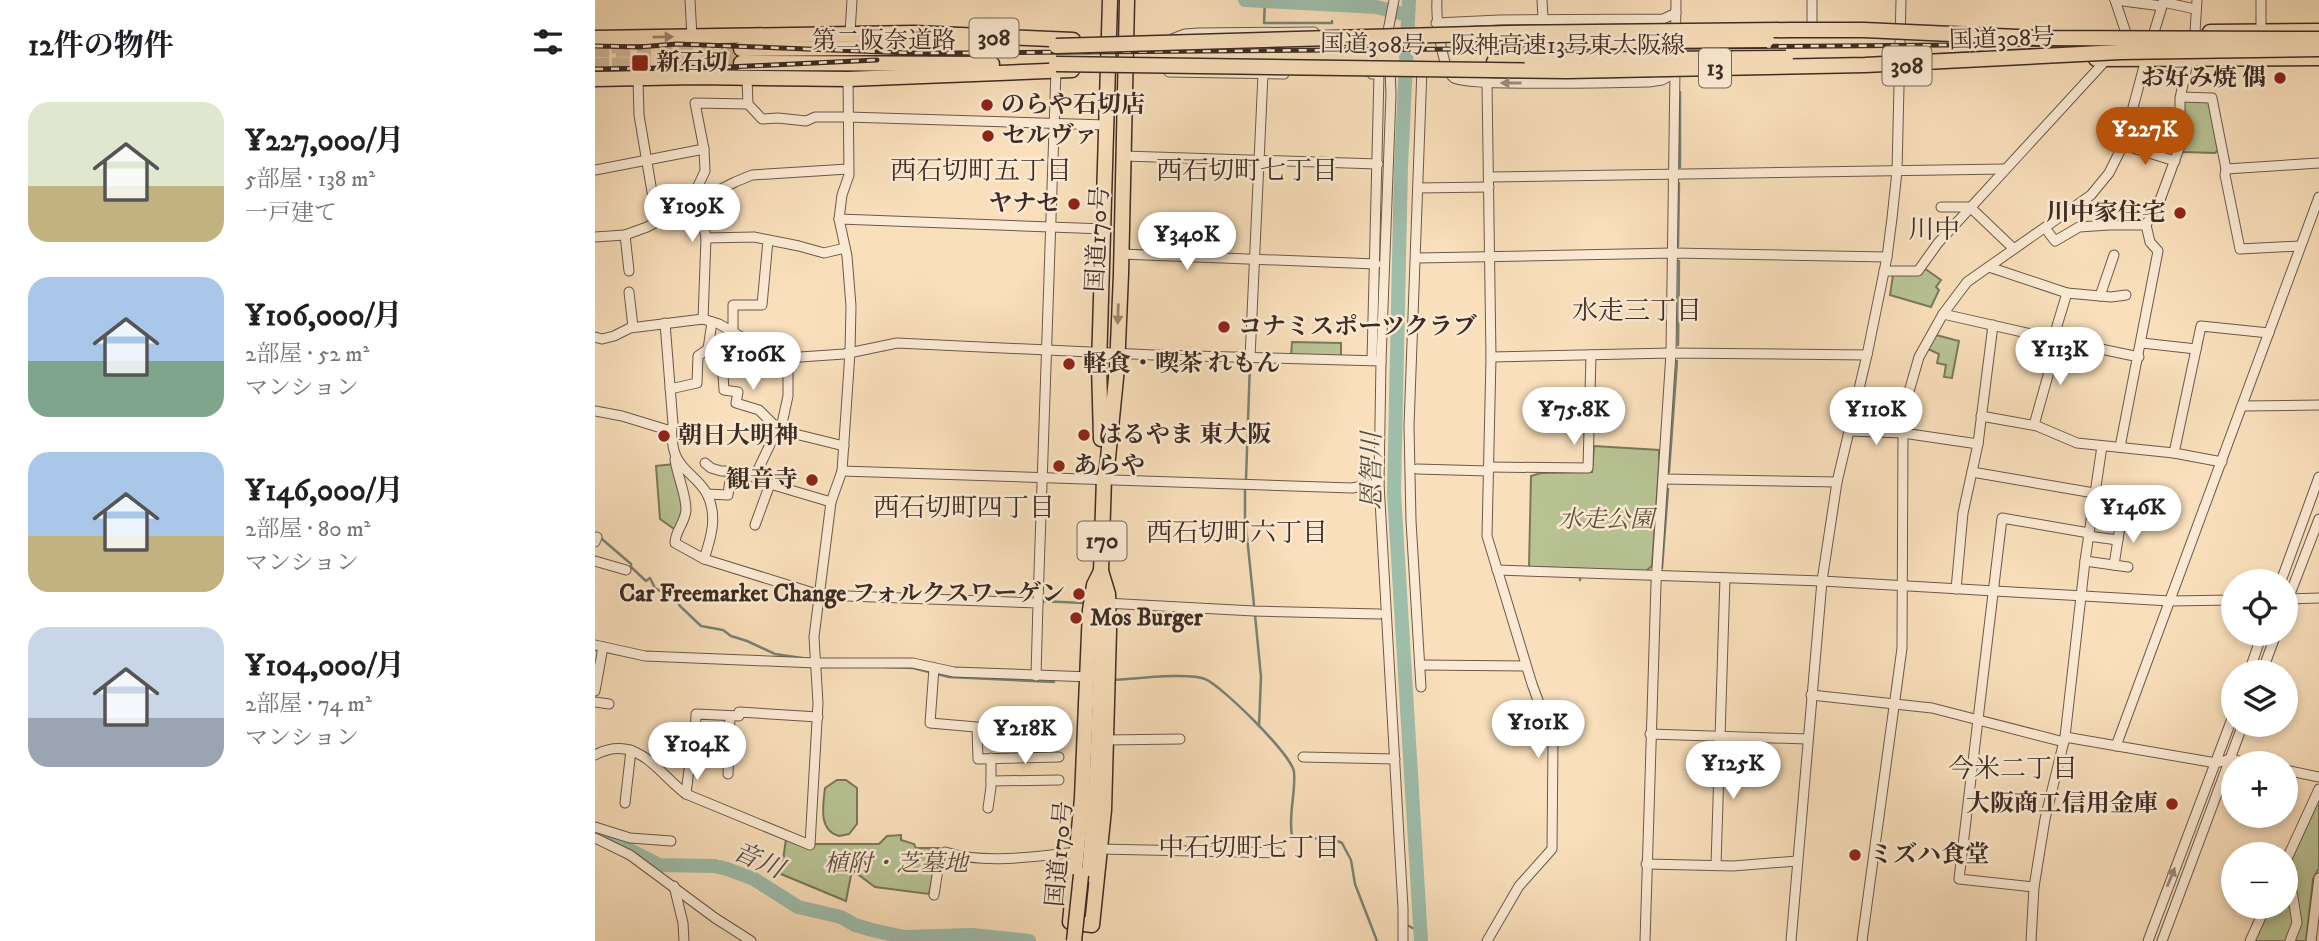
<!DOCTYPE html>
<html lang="ja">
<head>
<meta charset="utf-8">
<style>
  :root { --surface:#fff; --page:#f6f6f6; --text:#202124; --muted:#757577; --accent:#b45309 }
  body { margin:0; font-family:"IM FELL DW Pica","Noto Serif JP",serif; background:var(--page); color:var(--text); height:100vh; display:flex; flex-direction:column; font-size:26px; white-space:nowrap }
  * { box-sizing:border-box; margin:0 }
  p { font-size:23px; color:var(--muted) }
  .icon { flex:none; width:38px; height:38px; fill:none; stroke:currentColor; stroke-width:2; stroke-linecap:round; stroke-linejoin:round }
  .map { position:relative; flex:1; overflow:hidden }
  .panel { display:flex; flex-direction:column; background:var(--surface); width:595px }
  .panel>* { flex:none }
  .fabs { position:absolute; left:1626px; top:569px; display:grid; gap:14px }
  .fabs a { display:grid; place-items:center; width:77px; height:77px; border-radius:50%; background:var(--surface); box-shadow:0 4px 10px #0003; font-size:35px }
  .price { position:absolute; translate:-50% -60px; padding:0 16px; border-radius:24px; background:#fff; color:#222; font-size:23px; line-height:46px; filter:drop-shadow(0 2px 4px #0008) }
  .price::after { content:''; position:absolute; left:50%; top:42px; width:21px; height:16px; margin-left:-10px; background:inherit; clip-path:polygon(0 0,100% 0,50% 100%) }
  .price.active { background:var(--accent); color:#fff }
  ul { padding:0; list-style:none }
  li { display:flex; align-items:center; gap:21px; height:175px; padding:0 28px }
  li span { display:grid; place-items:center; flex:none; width:196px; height:140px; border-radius:21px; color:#555 }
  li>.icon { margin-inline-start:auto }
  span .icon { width:84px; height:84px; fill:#fffc; stroke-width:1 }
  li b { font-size:30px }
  h2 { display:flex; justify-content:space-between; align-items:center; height:84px; padding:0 28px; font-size:30px }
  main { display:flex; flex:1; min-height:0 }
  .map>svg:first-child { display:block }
  .green { fill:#b8c394; stroke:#7a785c; stroke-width:2 }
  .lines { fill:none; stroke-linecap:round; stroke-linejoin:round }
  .stream { stroke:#778375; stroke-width:2.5 }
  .river { stroke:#9ebdab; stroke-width:14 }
  .minor-tunnel { stroke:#d3bb9d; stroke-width:9; stroke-dasharray:9 4.5; stroke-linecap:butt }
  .highway-tunnel { stroke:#d3bb9d; stroke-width:14; stroke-dasharray:14 7; stroke-linecap:butt }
  .minor-casing { stroke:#6c594a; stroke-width:11 }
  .highway-casing { stroke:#3d2c25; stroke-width:17 }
  .minor { stroke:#fbead3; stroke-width:9 }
  .highway { stroke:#f9dfbb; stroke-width:14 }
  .rail-casing { stroke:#3d2c25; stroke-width:5 }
  .rail { stroke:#fbead3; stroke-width:2.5; stroke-dasharray:8; stroke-linecap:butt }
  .highway-bridge-casing { stroke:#3d2c25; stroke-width:17; stroke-linecap:butt }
  .highway-bridge { stroke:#f9dfbb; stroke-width:14 }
  .oneway { fill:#9b8670 }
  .oneway2 { fill:#9c8b7c }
  .poi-dot { fill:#8f2418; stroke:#fbead3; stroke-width:2.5 }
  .labels { text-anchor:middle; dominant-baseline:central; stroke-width:5; stroke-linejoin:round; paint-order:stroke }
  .shield { fill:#fbead3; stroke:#766559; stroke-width:2 }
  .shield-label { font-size:23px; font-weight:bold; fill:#3d2c25 }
  .street-label { font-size:24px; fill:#3d2c25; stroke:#fbead3 }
  .poi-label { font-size:24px; font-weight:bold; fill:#3d2c25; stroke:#fbead3; text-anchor:start }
  .park-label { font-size:24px; font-style:italic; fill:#5c5241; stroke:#fbead3 }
  .neighbourhood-label { font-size:26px; fill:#3d2c25; stroke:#fbead3 }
  .water-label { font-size:26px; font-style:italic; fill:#555046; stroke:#fbead3 }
</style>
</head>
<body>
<main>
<section class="panel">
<h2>12件の物件<svg class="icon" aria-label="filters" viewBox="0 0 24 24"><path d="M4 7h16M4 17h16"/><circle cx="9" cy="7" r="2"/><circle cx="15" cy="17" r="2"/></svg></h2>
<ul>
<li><span style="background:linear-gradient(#dfe7d0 60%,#c2b280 0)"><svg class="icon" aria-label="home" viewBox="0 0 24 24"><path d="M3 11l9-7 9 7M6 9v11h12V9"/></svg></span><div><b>¥227,000/月</b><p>5部屋 · 138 m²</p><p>一戸建て</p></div></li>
<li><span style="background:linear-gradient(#a9c7e8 60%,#7fa58c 0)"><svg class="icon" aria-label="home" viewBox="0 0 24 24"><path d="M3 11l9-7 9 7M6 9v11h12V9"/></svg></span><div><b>¥106,000/月</b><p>2部屋 · 52 m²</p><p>マンション</p></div></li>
<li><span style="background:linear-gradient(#a9c7e8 60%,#c2b280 0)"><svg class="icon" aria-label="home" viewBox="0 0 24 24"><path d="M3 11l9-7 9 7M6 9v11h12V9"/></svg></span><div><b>¥146,000/月</b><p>2部屋 · 80 m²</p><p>マンション</p></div></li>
<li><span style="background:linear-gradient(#c9d6e8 65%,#9aa5b1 0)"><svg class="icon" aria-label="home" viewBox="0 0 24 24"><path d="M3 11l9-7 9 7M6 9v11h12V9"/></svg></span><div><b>¥104,000/月</b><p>2部屋 · 74 m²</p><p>マンション</p></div></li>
</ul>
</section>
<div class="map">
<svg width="1724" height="941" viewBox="0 0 1724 941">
  <rect width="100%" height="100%" fill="#f9dfbb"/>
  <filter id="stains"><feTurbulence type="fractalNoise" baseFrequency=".00286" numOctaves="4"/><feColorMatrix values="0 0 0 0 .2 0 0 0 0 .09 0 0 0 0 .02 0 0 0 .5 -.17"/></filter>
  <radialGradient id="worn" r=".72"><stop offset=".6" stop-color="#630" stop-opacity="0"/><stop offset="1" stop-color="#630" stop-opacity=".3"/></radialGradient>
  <g class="green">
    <path d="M 1590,100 L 1614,102 L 1623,150 L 1620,153 L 1588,152 L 1588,102 Z"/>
    <path d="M 1329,268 L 1346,280 L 1341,287 L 1344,290 L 1336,307 L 1295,295 L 1298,275 L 1324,275 Z"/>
    <path d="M 1341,335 L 1364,341 L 1357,378 L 1349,377 L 1351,365 L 1342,363 L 1344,354 L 1333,349 Z"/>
    <path d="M 697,342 L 746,343 L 746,356 L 696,355 Z"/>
    <path d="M 999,446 L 1064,450 L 1064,465 L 1057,566 L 1051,571 L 934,567 L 936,476 L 946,473 L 997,472 Z"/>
    <path d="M 79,464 L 90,507 L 82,531 L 65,519 L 61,466 Z"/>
    <path d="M 242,780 L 251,780 L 262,788 L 262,824 L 254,834 L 244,836 C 223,830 228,806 230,788 Z"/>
    <path d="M 1724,798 L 1724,868 L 1718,879 L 1711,941 L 1659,941 L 1675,907 L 1690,906 L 1691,872 Z"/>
    <path d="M 306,835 L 306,840 L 319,844 L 321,848 L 344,848 L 334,894 L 280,887 L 257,870 L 251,901 L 186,874 L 191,839 L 218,844 L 284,844 L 292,836 Z"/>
  </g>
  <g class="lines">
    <g class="stream">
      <path d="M 670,0 L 669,23 L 737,23 L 737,21"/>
      <path d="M 737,8 L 737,4"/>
      <path d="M 1085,167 L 1085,92"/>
      <path d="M 1083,246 L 1084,183"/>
      <path d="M 1083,345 L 1084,261"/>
      <path d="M 1074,472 L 1082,361"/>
      <path d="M 651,479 L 655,362"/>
      <path d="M 650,489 L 650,517 L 659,605"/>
      <path d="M 0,533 L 36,564 L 36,567 L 51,581 L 55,578 L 60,588 L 82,601 L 85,606 L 106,626 L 128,630 L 136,636 L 152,641 L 180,654 L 207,658"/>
      <path d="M 1067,568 L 1073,489"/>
      <path d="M 985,580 L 985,577"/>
      <path d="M 445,601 L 488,603"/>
      <path d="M 660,615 L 666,677 L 664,726"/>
      <path d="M 291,667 L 318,668 L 354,677 L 459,682"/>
      <path d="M 519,680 C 538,679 594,672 610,679 C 627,686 697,755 699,772 C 701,793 693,815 697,836 L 740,840 L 747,843 L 756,860 L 760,884 L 782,941"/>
      <path d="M 812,925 L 825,932"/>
    </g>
    <g class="river">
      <path d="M 650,0 L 781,7 L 813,15"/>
      <path d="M 814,0 L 806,167 L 799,492 L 826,941"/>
      <path d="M 0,832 L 64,865 L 120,866 L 132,869 L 159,879 L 203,907 L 246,917 L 260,925 L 277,930 L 309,937 L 377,935 L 434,941"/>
    </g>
    <g class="minor-tunnel">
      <path d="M 94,37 L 94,77"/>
      <path d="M 21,44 L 22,75"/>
      <path d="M 778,72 L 779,41"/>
    </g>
    <g class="highway-tunnel">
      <path d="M 0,50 L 146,49"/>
      <path d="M 0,65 L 146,63"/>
    </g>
    <g class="minor-casing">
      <g id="minor">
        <path d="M 95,0 L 97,37"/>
        <path d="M 842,0 C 841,16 846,68 859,78 C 870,87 1028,82 1054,82 L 1067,80 L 1080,73"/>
        <path d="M 947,0 L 948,19"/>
        <path d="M 1217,0 L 1217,25"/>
        <path d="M 1520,0 L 1567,6"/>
        <path d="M 1520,0 L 1531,33"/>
        <path d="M 1666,0 L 1666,31"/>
        <path d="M 1568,2 L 1600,9"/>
        <path d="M 841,23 L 904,20 L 1068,19 L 1081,13"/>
        <path d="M 1600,32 L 1602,0"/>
        <path d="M 255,33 L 257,0"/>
        <path d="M 792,36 L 799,0"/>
        <path d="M 577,39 L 590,34 L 603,33 L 719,32"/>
        <path d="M 1556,42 L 1569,0"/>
        <path d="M 574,72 L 689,74"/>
        <path d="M 777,74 L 784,74 L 777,360"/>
        <path d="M 43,79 L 44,115 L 57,192"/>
        <path d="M 152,79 L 153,104 L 167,119 L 183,118 L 211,121 L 220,117 L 253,117 L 511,125"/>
        <path d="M 1586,97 L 1617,98 L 1631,169 L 1724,163"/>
        <path d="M 153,104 L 100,103 L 109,149 L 110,171 L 102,188 L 111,238 L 159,237 L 204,246 L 229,253 L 250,248"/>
        <path d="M 1528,145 L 1580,161"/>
        <path d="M 529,156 L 783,164"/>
        <path d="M 1631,169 L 1630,175 L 1645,249 L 1705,246"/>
        <path d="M 0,170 L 109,149"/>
        <path d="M 894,177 L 1410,169"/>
        <path d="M 823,188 L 894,187"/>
        <path d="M 1346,207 L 1375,207 L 1419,249"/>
        <path d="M 244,219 L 510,229"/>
        <path d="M 1450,228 L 1460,241 L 1484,227 L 1514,225 L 1551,225"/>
        <path d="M 30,235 L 34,271"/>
        <path d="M 0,237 L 30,235 L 52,227 L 140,182 L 157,175 L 253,169"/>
        <path d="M 526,254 L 781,264"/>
        <path d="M 823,258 L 1078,253 L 1292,257"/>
        <path d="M 1289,271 L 1323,271 L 1343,243 L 1512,59"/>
        <path d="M 34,292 L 38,327"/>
        <path d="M 1472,293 L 1516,297 L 1531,295"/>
        <path d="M 1505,296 L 1519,255"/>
        <path d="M 1348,314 L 1458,339 L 1472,293 L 1394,267"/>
        <path d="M 108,319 L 111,238"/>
        <path d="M 70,323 L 78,424 C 75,432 77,437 78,446 C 82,470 102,475 112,494 C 123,516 116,538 109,559 L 225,595 L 443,603 L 441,676"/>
        <path d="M 135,331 L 127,359 L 129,390 L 143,392 L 141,403 L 164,410 L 178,424 L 192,432 L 249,446"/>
        <path d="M 138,333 L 138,305 L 167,305 L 173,240"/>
        <path d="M 0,337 L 7,339 L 19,336 L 35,328 L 108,319 L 124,324 L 188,361 L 193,361 L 205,357 L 249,354 L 302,343 L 559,355 L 786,361 L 784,483 L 808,908 L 808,941"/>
        <path d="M 1458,339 L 1544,357"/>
        <path d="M 1547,343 L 1601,349"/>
        <path d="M 896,357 L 1076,353 L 1272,355"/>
        <path d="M 655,358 L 668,74"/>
        <path d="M 786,361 L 796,94 L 795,68"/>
        <path d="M 75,389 L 102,383 L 103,356 L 113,349 L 117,322"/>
        <path d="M 1648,406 L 1724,405"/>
        <path d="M 0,411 L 27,416 L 76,431"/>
        <path d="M 1386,416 L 1442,426 L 1482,443 L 1579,453 L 1627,462"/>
        <path d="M 1439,425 L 1463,340"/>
        <path d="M 1254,431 L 1308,433 L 1383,444 L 1398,325"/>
        <path d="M 1525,447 L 1563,251 L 1555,242 L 1551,225 L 1565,200 L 1585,146 L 1585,98 L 1594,58"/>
        <path d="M 1579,453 L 1606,326 L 1674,333"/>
        <path d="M 80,459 C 82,476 91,493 91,510 C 90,523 80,531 80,543 L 109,559"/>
        <path d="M 110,463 L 116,468 L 126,471 L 145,471 L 175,484 L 236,502"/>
        <path d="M 893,467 L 993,468 L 996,355"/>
        <path d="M 822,469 L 893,471"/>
        <path d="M 247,471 L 757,488 L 784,483"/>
        <path d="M 1377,472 L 1499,493"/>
        <path d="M 160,476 L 181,432 L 186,428 L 193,396 L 193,361"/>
        <path d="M 1068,479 L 1242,482"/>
        <path d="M 112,494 L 133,495 L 136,471"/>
        <path d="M 1496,514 L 1534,522"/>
        <path d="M 160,525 L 175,484"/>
        <path d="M 1493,536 L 1523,540"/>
        <path d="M 0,542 L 2,537"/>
        <path d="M 0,561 L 31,570"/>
        <path d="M 1490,561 L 1533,567"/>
        <path d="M 1519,565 L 1526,520"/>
        <path d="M 902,570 L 1227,581 L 1575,601 L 1638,600"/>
        <path d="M 1686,581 L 1724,477"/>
        <path d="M 1361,589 L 1368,513 L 1383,444"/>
        <path d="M 1691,599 L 1724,598"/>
        <path d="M 443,603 L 461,70"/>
        <path d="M 510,603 L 659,611 L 784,614"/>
        <path d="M 1690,607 L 1724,519"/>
        <path d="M 0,645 L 50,656 L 221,663 L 318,663 L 359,672 L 496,677"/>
        <path d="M 825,665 L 931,666"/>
        <path d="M 339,668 L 335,723 L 462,734"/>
        <path d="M 1654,672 L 1667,634"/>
        <path d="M 1667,672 L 1681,634"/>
        <path d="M 826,687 L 816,521 L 814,426 L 827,68"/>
        <path d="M 0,691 L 8,647"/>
        <path d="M 1216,695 L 1337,708 L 1469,742"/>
        <path d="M 0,702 L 14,704"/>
        <path d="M 382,728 L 383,759 L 464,757"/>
        <path d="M 1055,734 L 1212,739"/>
        <path d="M 1470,737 L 1490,561 L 1507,446"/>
        <path d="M 511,740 L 585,739"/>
        <path d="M 100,741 L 101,714 L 144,716 L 144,712 L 223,717"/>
        <path d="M 1521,746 L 1724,197"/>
        <path d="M 0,755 C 42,733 62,772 91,794 L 215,845 L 223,703 L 219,637 L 236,502 L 247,471 L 255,352 L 256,306 L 252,256 L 244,219 L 247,195 L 254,175 L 253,79"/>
        <path d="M 708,757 L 800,759"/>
        <path d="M 1690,770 L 1724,777"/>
        <path d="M 133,774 L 135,716"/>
        <path d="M 396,781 L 464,780"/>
        <path d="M 91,794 L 97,744 L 100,741 L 134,742"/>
        <path d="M 30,803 L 36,750"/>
        <path d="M 393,808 L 396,787 L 396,758"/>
        <path d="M 0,827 L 35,838 L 76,841"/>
        <path d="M 0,838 L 35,855 L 120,918 L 156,941"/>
        <path d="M 505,849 L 684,853"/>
        <path d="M 1690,863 L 1724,789"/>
        <path d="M 1051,864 L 1138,866 L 1202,861"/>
        <path d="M 1121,865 L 1130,578"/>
        <path d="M 79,886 L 88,923 L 89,941"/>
        <path d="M 1439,887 L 1364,879 L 1407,518 L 1494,533"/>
        <path d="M 339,895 L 345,857 L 350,852 C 392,865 440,856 483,852"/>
        <path d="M 892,941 L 924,886 L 957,849 L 958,741 L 937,684 L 892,536 L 896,357 L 892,83"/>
        <path d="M 1050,941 L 1061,584 L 1076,353 L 1081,0"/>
        <path d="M 1196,941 L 1227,581 L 1242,482 L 1272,355 L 1292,257 L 1297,218 L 1302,171 L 1306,0"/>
        <path d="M 1267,941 L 1307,648 L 1308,433 L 1313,395 L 1324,357 L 1348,314 L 1372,282 L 1496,195 L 1514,173 L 1528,145 L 1552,55"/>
        <path d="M 1436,941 L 1439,887 L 1450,819 L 1470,737 L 1621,763 L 1635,759 L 1653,763"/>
        <path d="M 1553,941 L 1638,716"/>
        <path d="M 1567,941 L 1648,724"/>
        <path d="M 1655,941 L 1671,906"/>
        <path d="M 1695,941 L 1702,923 L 1696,885"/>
        <path d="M 1716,941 L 1724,878"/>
      </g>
    </g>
    <g class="highway-casing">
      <g id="highway">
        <path d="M 1615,32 L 1724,31"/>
        <path d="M 0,38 L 319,33 L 478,40"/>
        <path d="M 899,43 L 936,42"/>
        <path d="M 768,44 L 799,44"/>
        <path d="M 146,49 L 408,47"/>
        <path d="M 1501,59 L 1724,58"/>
        <path d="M 899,62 L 936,60"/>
        <path d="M 146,63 L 397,64"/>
        <path d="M 0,79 L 100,77 L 253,79 L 477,70"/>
        <path d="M 506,439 L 504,365 L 515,0"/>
        <path d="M 506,571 L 513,594 L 514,631 L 509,810 L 497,925 L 475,922 L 487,798 L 495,610 L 499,585 Z"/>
        <path d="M 494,875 L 502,772 L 507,643 L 505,603 L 509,478 L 512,468 L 522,368 L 526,274 L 532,0"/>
      </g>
    </g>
    <use href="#minor" class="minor"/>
    <use href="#highway" class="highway"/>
    <g class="rail-casing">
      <g id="rail">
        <path d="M 0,46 L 44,47 L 82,44 L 315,53 L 367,53 L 1724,42"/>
        <path d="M 0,69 L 134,67 L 282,60"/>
      </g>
    </g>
    <use href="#rail" class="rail"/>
    <g class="highway-bridge-casing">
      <g id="highway-bridge">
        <path d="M 936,42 L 1172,40"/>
        <path d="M 461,46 L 914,33 L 1195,30 L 1269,30 L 1443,38 L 1724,39"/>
        <path d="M 936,60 L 1191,58"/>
        <path d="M 461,64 L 972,71 L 1270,65 L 1525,52 L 1724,49"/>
        <path d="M 479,941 L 486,875"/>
      </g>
    </g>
    <use href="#highway-bridge" class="highway-bridge"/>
  </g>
  <defs><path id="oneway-solid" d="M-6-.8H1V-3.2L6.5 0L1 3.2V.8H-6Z" transform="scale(1.75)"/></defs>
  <g class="oneway">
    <use href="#oneway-solid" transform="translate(68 37) rotate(-1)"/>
    <use href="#oneway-solid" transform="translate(523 314) rotate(92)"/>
  </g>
  <g class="oneway2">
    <use href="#oneway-solid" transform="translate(916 83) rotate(180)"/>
    <use href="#oneway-solid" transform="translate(1576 877) rotate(-68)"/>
  </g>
  <g class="poi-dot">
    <rect x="36" y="54" width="18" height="18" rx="3.5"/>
    <circle cx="1685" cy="78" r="7"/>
    <circle cx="392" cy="105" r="7"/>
    <circle cx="393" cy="136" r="7"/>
    <circle cx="479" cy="204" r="7"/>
    <circle cx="1585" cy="213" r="7"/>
    <circle cx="629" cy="327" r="7"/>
    <circle cx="474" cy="364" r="7"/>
    <circle cx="489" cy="435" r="7"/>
    <circle cx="69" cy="436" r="7"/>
    <circle cx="464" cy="466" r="7"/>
    <circle cx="217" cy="480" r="7"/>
    <circle cx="484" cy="594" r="7"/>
    <circle cx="481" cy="618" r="7"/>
    <circle cx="1577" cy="804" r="7"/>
    <circle cx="1260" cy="855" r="7"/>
  </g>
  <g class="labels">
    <g class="shield">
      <rect x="374.5" y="18.5" width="49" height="39" rx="5"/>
      <rect x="1287.5" y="46.5" width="49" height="39" rx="5"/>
      <rect x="1104" y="48.5" width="32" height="39" rx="5"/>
      <rect x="482.5" y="521.5" width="49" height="39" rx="5"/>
    </g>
    <g class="shield-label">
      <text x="399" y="38">308</text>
      <text x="1312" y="66">308</text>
      <text x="1120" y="68">13</text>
      <text x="507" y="541">170</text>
    </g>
    <g class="street-label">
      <text transform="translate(1407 39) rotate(-2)">国道308号</text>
      <text x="289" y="41">第二阪奈道路</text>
      <text transform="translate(778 45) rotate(1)">国道308号</text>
      <text x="973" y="46">阪神高速13号東大阪線</text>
      <text transform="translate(503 239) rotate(-87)">国道170号</text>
      <text transform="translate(465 854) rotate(-85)">国道170号</text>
    </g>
    <g class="poi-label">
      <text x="61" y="63">新石切</text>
      <text x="1671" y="78" text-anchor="end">お好み焼 偶</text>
      <text x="406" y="105">のらや石切店</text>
      <text x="407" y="136">セルヴァ</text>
      <text x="465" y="204" text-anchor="end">ヤナセ</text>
      <text x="1571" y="213" text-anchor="end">川中家住宅</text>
      <text x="643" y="327">コナミスポーツクラブ</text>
      <text x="488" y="364">軽食・喫茶 れもん</text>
      <text x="503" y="435">はるやま 東大阪</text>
      <text x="83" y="436">朝日大明神</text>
      <text x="478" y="466">あらや</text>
      <text x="203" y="480" text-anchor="end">観音寺</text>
      <text x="470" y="594" text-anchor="end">Car Freemarket Change フォルクスワーゲン</text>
      <text x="495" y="618">Mos Burger</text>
      <text x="1563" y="804" text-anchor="end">大阪商工信用金庫</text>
      <text x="1274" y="855">ミズハ食堂</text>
    </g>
    <g class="park-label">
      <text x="1011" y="520">水走公園</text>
      <text x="301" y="864">植附・芝墓地</text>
    </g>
    <g class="neighbourhood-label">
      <text x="386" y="171">西石切町五丁目</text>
      <text x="652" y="171">西石切町七丁目</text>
      <text x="1339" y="230">川中</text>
      <text x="1042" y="311">水走三丁目</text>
      <text x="369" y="508">西石切町四丁目</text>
      <text x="642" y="533">西石切町六丁目</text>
      <text x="1418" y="769">今米二丁目</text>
      <text x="654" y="848">中石切町七丁目</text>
    </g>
    <g class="water-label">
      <text transform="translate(777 471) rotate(-90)">恩智川</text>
      <text transform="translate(163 861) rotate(24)">音川</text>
    </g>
  </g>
  <rect width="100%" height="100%" filter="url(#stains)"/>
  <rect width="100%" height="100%" fill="url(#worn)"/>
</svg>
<div class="fabs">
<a><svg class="icon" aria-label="locate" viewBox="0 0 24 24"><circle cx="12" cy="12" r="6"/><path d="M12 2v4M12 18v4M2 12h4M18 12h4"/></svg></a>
<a><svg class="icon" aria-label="layers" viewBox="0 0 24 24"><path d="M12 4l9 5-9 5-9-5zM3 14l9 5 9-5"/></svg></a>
<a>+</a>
<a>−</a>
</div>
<b class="price active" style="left:1550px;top:167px">¥227K</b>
<b class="price" style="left:97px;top:244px">¥109K</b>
<b class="price" style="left:592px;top:272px">¥340K</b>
<b class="price" style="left:1465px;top:387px">¥113K</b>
<b class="price" style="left:158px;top:392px">¥106K</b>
<b class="price" style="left:979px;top:447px">¥75.8K</b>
<b class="price" style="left:1281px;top:447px">¥110K</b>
<b class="price" style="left:1538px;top:545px">¥146K</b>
<b class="price" style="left:943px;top:760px">¥101K</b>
<b class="price" style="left:430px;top:766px">¥218K</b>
<b class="price" style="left:102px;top:782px">¥104K</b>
<b class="price" style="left:1138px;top:801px">¥125K</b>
</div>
</main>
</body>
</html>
